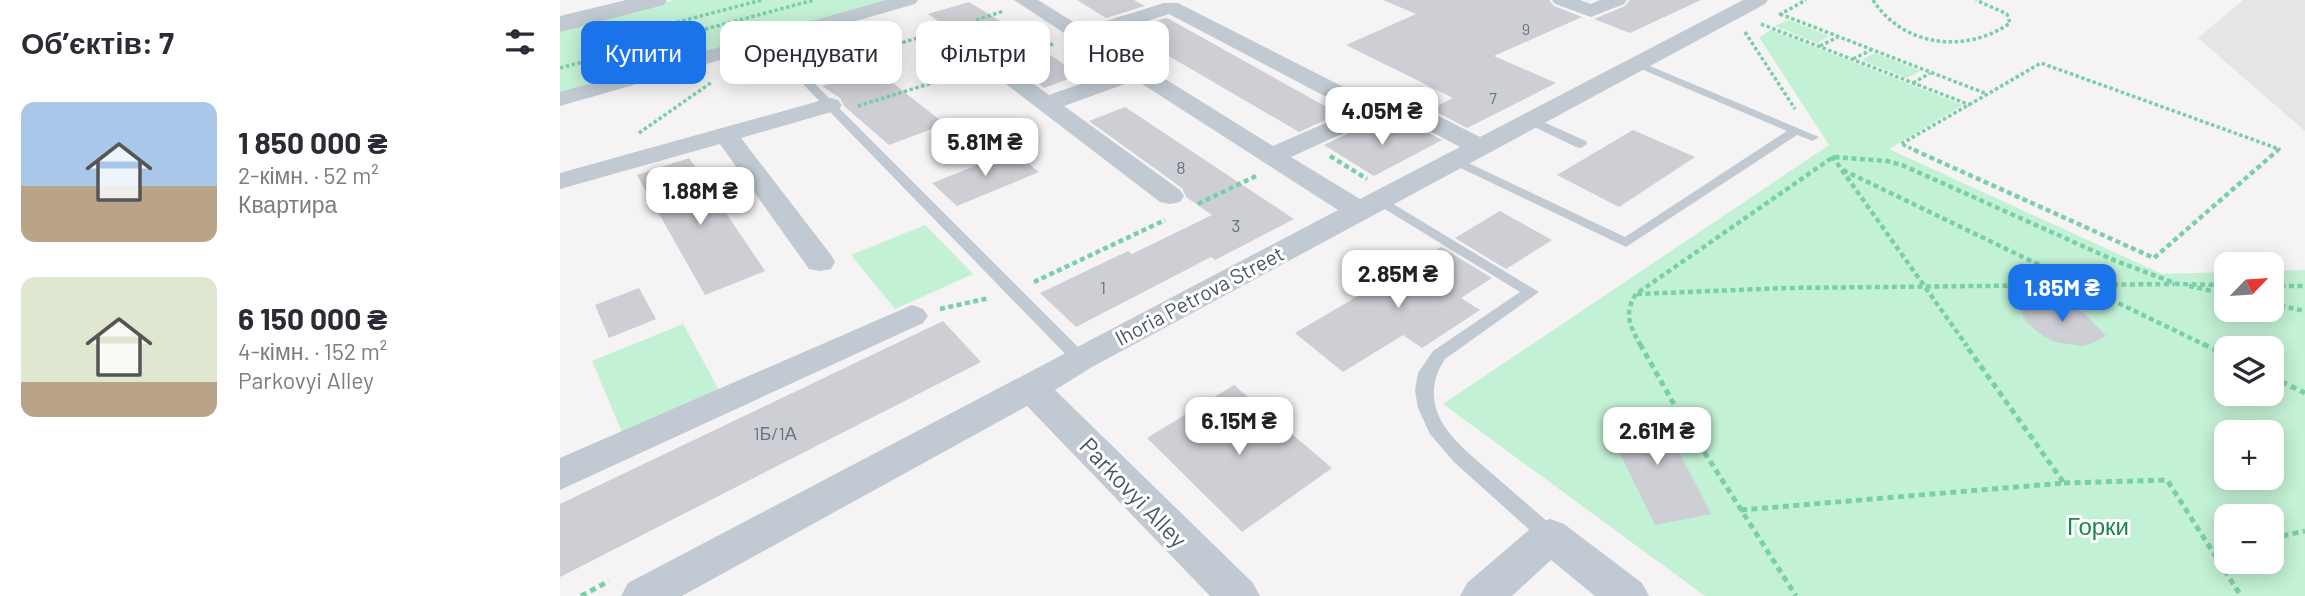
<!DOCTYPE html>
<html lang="uk">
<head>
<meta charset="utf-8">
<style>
  :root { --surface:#fff; --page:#f7f7f7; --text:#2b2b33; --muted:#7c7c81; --accent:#1a73e8 }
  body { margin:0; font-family:Barlow,sans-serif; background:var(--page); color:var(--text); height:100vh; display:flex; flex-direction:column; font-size:26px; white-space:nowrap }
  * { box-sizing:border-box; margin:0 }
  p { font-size:23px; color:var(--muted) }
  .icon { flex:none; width:38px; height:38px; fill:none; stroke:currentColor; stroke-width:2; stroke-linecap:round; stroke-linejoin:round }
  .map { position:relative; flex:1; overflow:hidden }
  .panel { display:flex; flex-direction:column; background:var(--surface); width:560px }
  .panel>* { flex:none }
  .banner { position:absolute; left:21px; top:21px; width:665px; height:63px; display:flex; gap:14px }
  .needle { width:46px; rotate:65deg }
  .buttons { position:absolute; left:1654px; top:252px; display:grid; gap:14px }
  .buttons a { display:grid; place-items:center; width:70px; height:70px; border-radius:14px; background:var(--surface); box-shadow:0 4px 18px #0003; font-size:35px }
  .price { position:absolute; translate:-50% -60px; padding:0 16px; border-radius:14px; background:#fff; color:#222; font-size:23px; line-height:46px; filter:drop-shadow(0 2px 4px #0008) }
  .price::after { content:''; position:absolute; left:50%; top:42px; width:21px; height:16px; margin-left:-10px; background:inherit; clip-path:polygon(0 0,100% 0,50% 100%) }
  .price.selected { background:var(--accent); color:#fff }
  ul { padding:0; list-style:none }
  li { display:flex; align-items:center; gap:21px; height:175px; padding:0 21px }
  li span { display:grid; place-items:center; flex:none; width:196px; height:140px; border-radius:14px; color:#555 }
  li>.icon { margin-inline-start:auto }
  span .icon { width:84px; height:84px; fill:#fffc; stroke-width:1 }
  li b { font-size:30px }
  h2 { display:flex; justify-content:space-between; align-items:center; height:84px; padding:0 21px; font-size:30px }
  .tag { padding:0 24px; border-radius:14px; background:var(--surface); box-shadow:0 4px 18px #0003; font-size:24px; line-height:63px }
  .tag.selected { background:var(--accent); color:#fff }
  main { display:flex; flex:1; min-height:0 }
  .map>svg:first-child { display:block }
  .education { fill:#e6e4e5 }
  .green { fill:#c3f1d5; fill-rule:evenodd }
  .building { fill:#cdcfd5 }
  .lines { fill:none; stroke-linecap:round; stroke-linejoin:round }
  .path-far2 { stroke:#7ad0a6; stroke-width:3.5; stroke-dasharray:3.5 2.5; stroke-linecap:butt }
  .path-far1 { stroke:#7ad0a6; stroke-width:4.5; stroke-dasharray:5 3.5; stroke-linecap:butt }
  .path { stroke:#7ad0a6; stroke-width:5; stroke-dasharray:6 4.5; stroke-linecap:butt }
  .service { fill:#c1cad2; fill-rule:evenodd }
  .minor { fill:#c1cad2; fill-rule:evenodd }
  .tertiary { fill:#c1cad2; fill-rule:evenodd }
  .labels { text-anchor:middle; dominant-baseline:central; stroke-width:6; stroke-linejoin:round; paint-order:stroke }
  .far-number-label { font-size:16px; fill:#6b747e }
  .number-label { font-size:18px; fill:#6b747e }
  .street-label { font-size:21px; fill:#4a5661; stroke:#fff }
  .near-street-label { font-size:24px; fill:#4a5661; stroke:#fff }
  .near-park-label { font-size:24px; fill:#17864f; stroke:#fff }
</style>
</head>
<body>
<main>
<section class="panel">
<h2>Об’єктів: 7<svg class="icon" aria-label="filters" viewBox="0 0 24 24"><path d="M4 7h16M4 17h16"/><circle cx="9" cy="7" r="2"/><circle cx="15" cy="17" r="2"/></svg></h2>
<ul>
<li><span style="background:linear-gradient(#a9c7e8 60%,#b9a48a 0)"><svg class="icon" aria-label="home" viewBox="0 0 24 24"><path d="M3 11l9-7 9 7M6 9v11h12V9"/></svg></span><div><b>1 850 000 ₴</b><p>2-кімн. · 52 m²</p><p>Квартира</p></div></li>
<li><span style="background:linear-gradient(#dfe7d0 75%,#b9a48a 0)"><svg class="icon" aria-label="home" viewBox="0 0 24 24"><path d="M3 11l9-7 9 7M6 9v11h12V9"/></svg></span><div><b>6 150 000 ₴</b><p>4-кімн. · 152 m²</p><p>Parkovyi Alley</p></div></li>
</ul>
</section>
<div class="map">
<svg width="1745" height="596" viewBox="0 0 1745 596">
  <rect width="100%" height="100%" fill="#f5f3f3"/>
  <path class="education" d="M 1683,0 L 1745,0 L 1745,131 L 1638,38 Z"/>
  <g class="green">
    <path d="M 113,0 L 337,0 L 0,95 L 0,29 Z"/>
    <path d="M 1228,20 L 1270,36 L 1257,43 L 1215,26 Z"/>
    <path d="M 1211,30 L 1403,105 L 1329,149 L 1602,274 L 1666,272 L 1666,310 L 1712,310 L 1712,271 L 1745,270 L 1745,596 L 1145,596 L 883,404 L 1269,145 L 1199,37 ZM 1666,348 L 1712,348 L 1712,394 L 1666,394 ZM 1666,432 L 1712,432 L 1712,478 L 1666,478 ZM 1666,516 L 1712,516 L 1712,562 L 1666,562 Z"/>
    <path d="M 1315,53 L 1360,71 L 1347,78 L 1301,60 Z"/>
    <path d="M 365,225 L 413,274 L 335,309 L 291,255 Z"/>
    <path d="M 123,324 L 159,390 L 62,432 L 32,361 Z"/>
  </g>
  <g class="building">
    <path d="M 517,0 L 574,0 L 585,6 L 546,18 Z"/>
    <path d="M 823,0 L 989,0 L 994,6 L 1022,17 L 934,56 L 996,83 L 907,128 L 871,109 L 893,98 L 786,45 L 856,14 Z"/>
    <path d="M 1070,0 L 1141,0 L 1070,33 L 1034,19 L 1065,6 Z"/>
    <path d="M 409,2 L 479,45 L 477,46 L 520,75 L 484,88 L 408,32 L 392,31 L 368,14 Z"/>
    <path d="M 605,18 L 609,19 L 779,114 L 739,132 L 607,55 L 600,58 L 596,47 L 567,30 Z"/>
    <path d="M 278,40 L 385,124 L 329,145 L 284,106 L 280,98 L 262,86 L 269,84 L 234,53 Z"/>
    <path d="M 565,107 L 734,219 L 655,260 L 651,257 L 516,327 L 480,293 L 568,251 L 572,254 L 652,215 L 626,197 L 622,188 L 529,121 Z"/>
    <path d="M 846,121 L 882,140 L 814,176 L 764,145 L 802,127 L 817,135 Z"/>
    <path d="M 1073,130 L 1135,157 L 1059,207 L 997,175 Z"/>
    <path d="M 453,151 L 479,172 L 397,206 L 372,183 Z"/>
    <path d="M 129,158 L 205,271 L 145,295 L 77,175 Z"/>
    <path d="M 940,211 L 992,240 L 946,269 L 895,238 Z"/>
    <path d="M 881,247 L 932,278 L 901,298 L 920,310 L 862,348 L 843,335 L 783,372 L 735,333 Z"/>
    <path d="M 79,288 L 96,319 L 49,338 L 35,305 Z"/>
    <path d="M 1488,300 L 1523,312 L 1546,336 L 1531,344 L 1521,346 L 1495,342 L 1483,336 L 1466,322 L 1460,306 Z"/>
    <path d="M 383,321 L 421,362 L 0,577 L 0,504 Z"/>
    <path d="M 674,385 L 772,468 L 682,532 L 587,438 Z"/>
    <path d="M 1097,409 L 1151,514 L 1095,525 L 1043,419 Z"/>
  </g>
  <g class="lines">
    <g class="path-far2">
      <path d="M 1313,0 C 1343,47 1406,54 1450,23 L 1447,14 L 1416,0"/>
      <path d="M 1220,14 L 1427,94"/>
      <path d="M 1219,15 L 1246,0"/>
      <path d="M 416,20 L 444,11"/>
      <path d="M 1201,24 L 1410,105"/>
      <path d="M 1185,32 L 1235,109"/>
      <path d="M 41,42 L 202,0"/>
      <path d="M 1260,46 L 1278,37"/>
      <path d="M 462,55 L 493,44"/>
      <path d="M 1293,59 L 1311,50"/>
      <path d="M 262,67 L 374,33"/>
      <path d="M 0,68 L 254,0"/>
      <path d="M 1353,83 L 1370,73"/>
      <path d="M 298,106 L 407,72"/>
      <path d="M 79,133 L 152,82"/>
      <path d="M 1357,151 L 1341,144 L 1481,63 L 1719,149 L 1716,151"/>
    </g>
    <g class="path-far1">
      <path d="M 1354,150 L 1594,258 L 1718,150"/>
      <path d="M 770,156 L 807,179"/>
      <path d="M 1272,156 L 1407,346"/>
      <path d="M 1283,170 L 1647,346"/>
      <path d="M 638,204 L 696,176"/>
      <path d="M 474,282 L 605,220"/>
      <path d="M 1629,286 L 1666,294"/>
      <path d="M 1712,286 L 1745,286"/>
      <path d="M 1077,294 L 1226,288 L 1614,284"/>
      <path d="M 1712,304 L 1745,311"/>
      <path d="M 380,309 L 429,298"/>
      <path d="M 1081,346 C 1070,326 1063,314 1076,294 L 1273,157 L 1327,161 L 1342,165 L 1556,261 L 1617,284 L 1666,285"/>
    </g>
    <g class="path">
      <path d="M 1080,344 L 1115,406 L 1236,596"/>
      <path d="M 1643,344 L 1666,355"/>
      <path d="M 1712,377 L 1745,393"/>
      <path d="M 1504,483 L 1607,480 L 1681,596"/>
      <path d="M 1181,510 L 1504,483 L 1405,344"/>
      <path d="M 1712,538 L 1745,531"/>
      <path d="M 1654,550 L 1666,547"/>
      <path d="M 21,596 L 49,581"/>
    </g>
    <g class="service">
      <path d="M 198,40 L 206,40 L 246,75 L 526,355 L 528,359 L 526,363 L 514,363 L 238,79 L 198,44 Z"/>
      <path d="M 1078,61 L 1259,137 L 1253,141 L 1237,135 L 1066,247 L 886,161 L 888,158 L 898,158 L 1065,237 L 1227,131 L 1074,66 L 1074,62 Z"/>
      <path d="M 970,116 L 1026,141 L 1027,144 L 1021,148 L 1016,147 L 966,123 L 964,120 Z"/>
      <path d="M 820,196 L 979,292 L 885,359 C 871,380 870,402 883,424 C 894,442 913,457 928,470 C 951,490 974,510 997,530 L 1000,536 L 997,542 L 990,544 L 983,542 L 894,462 L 870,434 L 858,408 L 855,390 L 858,373 L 873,351 L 960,292 L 815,203 L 813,200 Z"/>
    </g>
    <g class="minor">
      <path d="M 326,0 L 358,0 L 355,4 L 0,106 L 0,92 Z"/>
      <path d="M 454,0 L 478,0 L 523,28 L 604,3 L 618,3 L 813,102 L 833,95 L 841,97 L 920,137 L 1183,0 L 1208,0 L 1205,4 L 532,367 L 495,390 L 693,583 L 700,596 L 650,596 L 467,406 L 122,596 L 61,596 L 68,583 L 778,210 L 576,80 L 504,106 L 620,190 L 624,196 L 620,202 L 610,204 L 600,202 L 387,39 L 390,34 L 406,34 L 489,95 L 560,70 ZM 609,14 L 793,111 L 713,146 L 538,37 ZM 832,111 L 900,147 L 800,199 L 731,157 Z"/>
      <path d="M 992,0 L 1020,0 L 1031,4 L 1040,0 L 1067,0 L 1064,4 L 1031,17 L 995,4 Z"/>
      <path d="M 270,98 L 278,100 L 282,105 L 278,110 L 181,138 L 271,255 L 275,262 L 271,269 L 260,271 L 249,269 L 160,144 L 0,189 L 0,173 Z"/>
      <path d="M 352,305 L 363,309 L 368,316 L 363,323 L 0,490 L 0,458 Z"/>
      <path d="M 990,519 L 1004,524 L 1082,583 L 1089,596 L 1035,596 L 991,560 L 952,596 L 900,596 L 907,583 L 976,524 Z"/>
    </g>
    <path class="tertiary" d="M 66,0 L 107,0 L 104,5 L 0,32 L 0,16 Z"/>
  </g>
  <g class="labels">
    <g class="far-number-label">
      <text x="966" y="28">9</text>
      <text x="933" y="97">7</text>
    </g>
    <g class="number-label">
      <text x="621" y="167">8</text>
      <text x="676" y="225">3</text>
      <text x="543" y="287">1</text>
      <text x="215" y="433">1Б/1А</text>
    </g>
    <g class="street-label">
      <text transform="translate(639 295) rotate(-28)">Ihoria Petrova Street</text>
    </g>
    <g class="near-street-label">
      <text transform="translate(574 492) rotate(46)">Parkovyi Alley</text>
    </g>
    <g class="near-park-label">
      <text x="1538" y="525">Горки</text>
    </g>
  </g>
</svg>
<div class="buttons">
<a><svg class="needle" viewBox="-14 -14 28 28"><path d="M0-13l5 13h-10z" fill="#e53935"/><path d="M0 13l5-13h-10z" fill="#7c7c81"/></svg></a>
<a><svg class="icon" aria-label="layers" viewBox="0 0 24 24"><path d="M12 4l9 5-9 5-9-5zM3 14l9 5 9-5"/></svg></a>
<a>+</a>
<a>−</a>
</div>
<b class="price" style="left:822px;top:147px">4.05M ₴</b>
<b class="price" style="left:425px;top:178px">5.81M ₴</b>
<b class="price" style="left:140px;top:227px">1.88M ₴</b>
<b class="price" style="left:838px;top:310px">2.85M ₴</b>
<b class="price selected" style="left:1502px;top:324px">1.85M ₴</b>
<b class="price" style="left:679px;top:457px">6.15M ₴</b>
<b class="price" style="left:1097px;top:467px">2.61M ₴</b>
<div class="banner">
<a class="tag selected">Купити</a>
<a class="tag">Орендувати</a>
<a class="tag">Фільтри</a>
<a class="tag">Нове</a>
</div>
</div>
</main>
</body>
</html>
